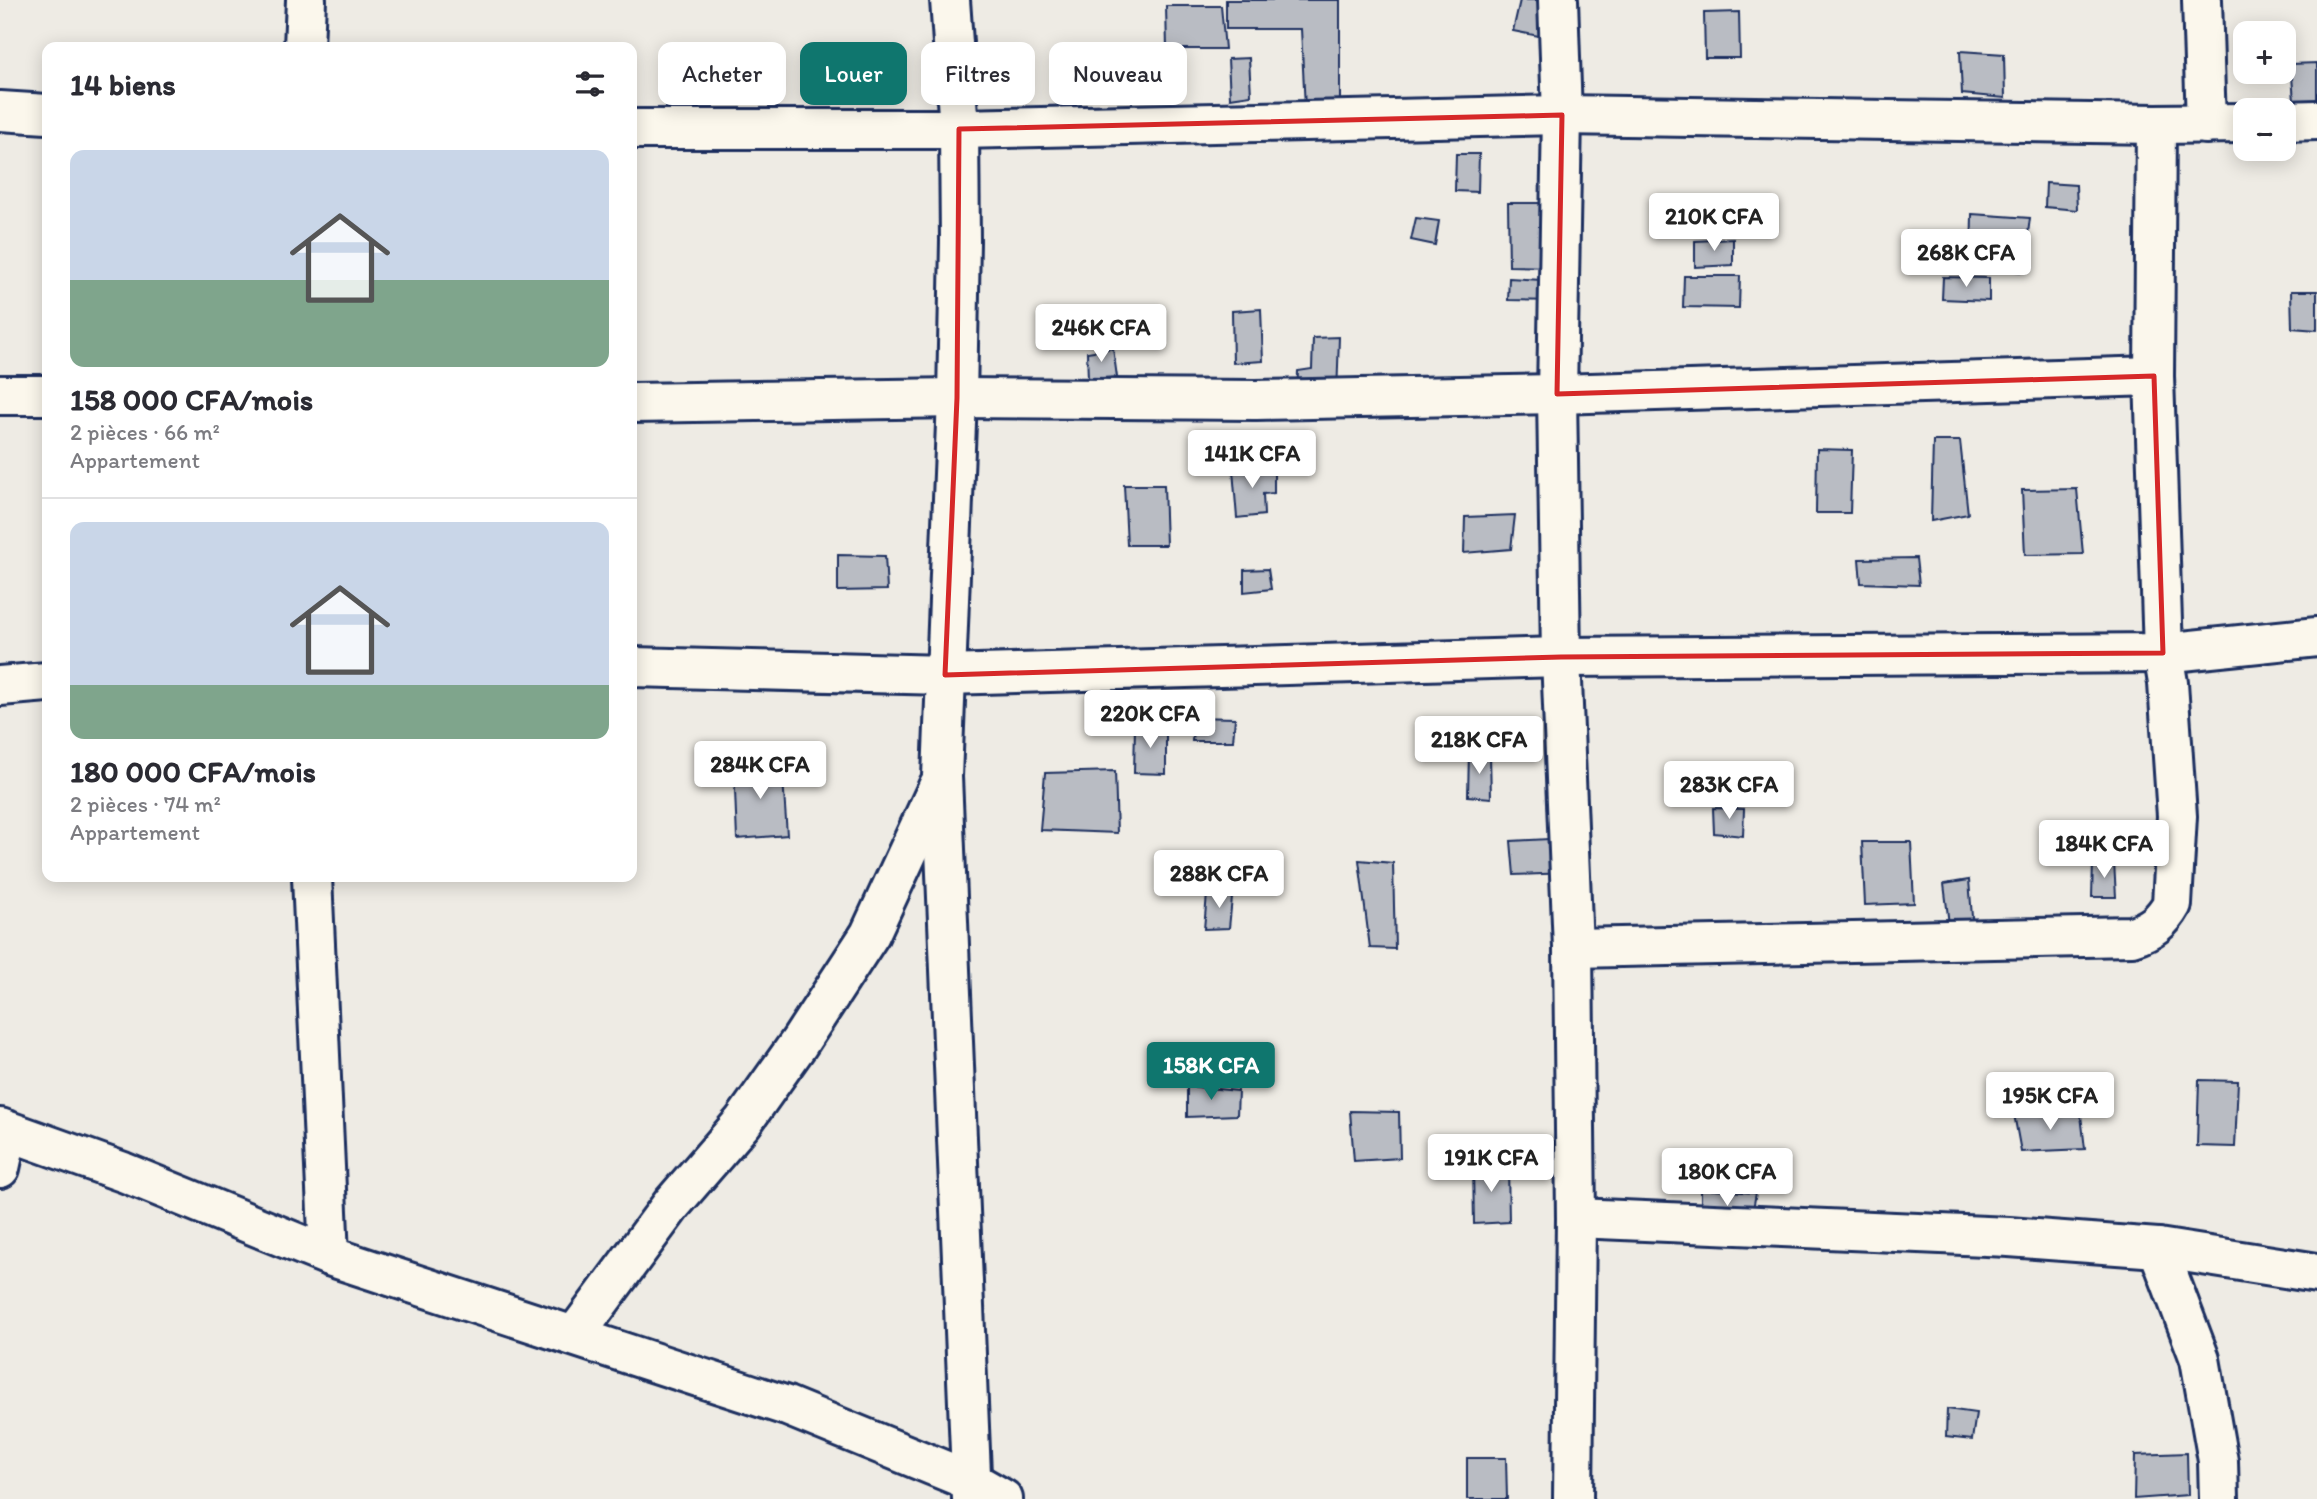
<!DOCTYPE html>
<html lang="fr">
<head>
<meta charset="utf-8">
<style>
  :root { --surface:#fff; --page:#f7f7f7; --text:#2b2b33; --muted:#7c7c81; --line:#e1e1e2; --accent:#0f766e }
  body { margin:0; font-family:Itim,sans-serif; background:var(--page); color:var(--text); height:100vh; display:flex; flex-direction:column; font-size:26px; white-space:nowrap }
  * { box-sizing:border-box; margin:0 }
  p { font-size:23px; color:var(--muted) }
  .icon { flex:none; width:38px; height:38px; fill:none; stroke:currentColor; stroke-width:2; stroke-linecap:round; stroke-linejoin:round }
  .map { position:relative; flex:1; overflow:hidden }
  .details { position:absolute; left:42px; top:42px; width:595px; height:840px; display:flex; flex-direction:column; background:var(--surface); border-radius:14px; box-shadow:0 4px 18px #0003 }
  .details>* { flex:none }
  .hud { position:absolute; left:658px; top:42px; width:665px; height:63px; display:flex; gap:14px }
  .controls { position:absolute; left:2233px; top:21px; display:grid; gap:14px }
  .controls a { display:grid; place-items:center; width:63px; height:63px; border-radius:14px; background:var(--surface); box-shadow:0 4px 18px #0003; font-size:35px }
  .price { position:absolute; translate:-50% -60px; padding:0 16px; border-radius:7px; background:#fff; color:#222; font-size:23px; line-height:46px; filter:drop-shadow(0 2px 4px #0008) }
  .price::after { content:''; position:absolute; left:50%; top:42px; width:21px; height:16px; margin-left:-10px; background:inherit; clip-path:polygon(0 0,100% 0,50% 100%) }
  .price.current { background:var(--accent); color:#fff }
  ul { padding:0; list-style:none }
  li { display:grid; align-content:center; gap:14px; height:371px; padding:0 28px }
  li+li { border-top:2px solid var(--line) }
  li span { display:grid; place-items:center; height:217px; border-radius:14px; color:#555 }
  li>.icon { margin-inline-start:auto }
  span .icon { width:126px; height:126px; fill:#fffc; stroke-width:1 }
  li b { font-size:30px }
  h2 { display:flex; justify-content:space-between; align-items:center; height:84px; padding:0 28px; font-size:30px }
  .chip { padding:0 24px; border-radius:14px; background:var(--surface); box-shadow:0 4px 18px #0003; font-size:24px; line-height:63px }
  .chip.current { background:var(--accent); color:#fff }
  .map>svg:first-child { display:block }
  .building { fill:#b9bcc3; stroke:#1b2f5e; stroke-width:2 }
  .lines { fill:none; stroke-linecap:round; stroke-linejoin:round }
  .minor-casing { stroke:#1b2f5e; stroke-width:44 }
  .minor { stroke:#fbf7ec; stroke-width:38 }
  .marked { fill:none; stroke:#d62828; stroke-width:5; stroke-linejoin:round }
</style>
</head>
<body>
<div class="map">
<svg width="2317" height="1499" viewBox="0 0 2317 1499">
  <rect width="100%" height="100%" fill="#eeebe4"/>
  <filter id="ink" filterUnits="userSpaceOnUse"><feTurbulence type="fractalNoise" baseFrequency=".0143" numOctaves="2"/><feDisplacementMap in="SourceGraphic" scale="14" xChannelSelector="R" yChannelSelector="G"/><feConvolveMatrix kernelMatrix="1 2 1 2 8 2 1 2 1" color-interpolation-filters="sRGB"/></filter>
  <g filter="url(#ink)">
    <g class="building">
      <path d="M 1226,0 L 1340,0 L 1340,109 L 1305,108 L 1301,29 L 1226,29 Z"/>
      <path d="M 1520,0 L 1551,0 L 1559,40 L 1513,31 Z"/>
      <path d="M 1166,6 L 1221,6 L 1225,49 L 1167,49 Z"/>
      <path d="M 1739,12 L 1740,58 L 1705,58 L 1704,13 Z"/>
      <path d="M 1960,51 L 2004,54 L 2005,98 L 1962,94 Z"/>
      <path d="M 1249,58 L 1251,95 L 1230,98 L 1228,59 Z"/>
      <path d="M 2317,63 L 2317,100 L 2294,101 L 2291,64 Z"/>
      <path d="M 1456,154 L 1479,154 L 1478,192 L 1455,191 Z"/>
      <path d="M 2046,183 L 2076,185 L 2077,210 L 2045,207 Z"/>
      <path d="M 1508,203 L 1552,203 L 1559,267 L 1509,266 Z"/>
      <path d="M 1972,214 L 2030,218 L 2023,272 L 1971,266 Z"/>
      <path d="M 1416,218 L 1439,221 L 1435,245 L 1411,240 Z"/>
      <path d="M 1733,239 L 1733,265 L 1695,267 L 1695,241 Z"/>
      <path d="M 1684,276 L 1740,276 L 1739,308 L 1683,307 Z"/>
      <path d="M 1943,277 L 1989,278 L 1989,301 L 1942,299 Z"/>
      <path d="M 1509,278 L 1559,281 L 1559,301 L 1508,300 Z"/>
      <path d="M 2291,291 L 2317,291 L 2317,330 L 2292,328 Z"/>
      <path d="M 1261,309 L 1263,361 L 1233,363 L 1232,311 Z"/>
      <path d="M 1339,337 L 1337,395 L 1297,395 L 1298,371 L 1312,369 L 1313,338 Z"/>
      <path d="M 1113,348 L 1117,377 L 1088,379 L 1087,352 Z"/>
      <path d="M 1933,441 L 1960,441 L 1968,514 L 1931,521 Z"/>
      <path d="M 1817,449 L 1852,450 L 1850,513 L 1816,513 Z"/>
      <path d="M 1274,468 L 1274,493 L 1263,494 L 1264,515 L 1237,518 L 1233,470 Z"/>
      <path d="M 1124,485 L 1164,485 L 1166,545 L 1127,545 Z"/>
      <path d="M 2077,489 L 2083,554 L 2025,555 L 2022,490 Z"/>
      <path d="M 1515,515 L 1511,549 L 1464,553 L 1465,517 Z"/>
      <path d="M 838,555 L 885,556 L 887,590 L 838,591 Z"/>
      <path d="M 1916,558 L 1919,585 L 1861,583 L 1859,559 Z"/>
      <path d="M 1268,569 L 1271,589 L 1244,592 L 1244,570 Z"/>
      <path d="M 1194,717 L 1235,718 L 1233,741 L 1192,741 Z"/>
      <path d="M 1135,726 L 1166,726 L 1166,774 L 1134,773 Z"/>
      <path d="M 1469,752 L 1490,755 L 1491,798 L 1468,796 Z"/>
      <path d="M 782,764 L 787,835 L 737,839 L 734,766 Z"/>
      <path d="M 1115,771 L 1117,833 L 1040,830 L 1045,773 Z"/>
      <path d="M 1713,808 L 1744,809 L 1743,836 L 1714,833 Z"/>
      <path d="M 1568,838 L 1569,873 L 1514,875 L 1511,841 Z"/>
      <path d="M 1862,842 L 1911,842 L 1914,903 L 1865,905 Z"/>
      <path d="M 1359,860 L 1393,863 L 1395,949 L 1370,948 Z"/>
      <path d="M 2093,862 L 2114,862 L 2116,897 L 2092,897 Z"/>
      <path d="M 1969,880 L 1973,929 L 1951,940 L 1944,884 Z"/>
      <path d="M 1233,888 L 1229,928 L 1204,929 L 1207,894 Z"/>
      <path d="M 2199,1080 L 2238,1081 L 2235,1147 L 2197,1146 Z"/>
      <path d="M 1187,1086 L 1238,1091 L 1237,1115 L 1187,1117 Z"/>
      <path d="M 1350,1111 L 1399,1112 L 1400,1158 L 1354,1161 Z"/>
      <path d="M 2014,1114 L 2081,1115 L 2085,1149 L 2021,1152 Z"/>
      <path d="M 1508,1163 L 1509,1222 L 1474,1224 L 1473,1165 Z"/>
      <path d="M 1701,1189 L 1756,1193 L 1750,1226 L 1701,1224 Z"/>
      <path d="M 1947,1409 L 1976,1413 L 1972,1440 L 1946,1437 Z"/>
      <path d="M 2187,1453 L 2188,1495 L 2134,1499 L 2135,1455 Z"/>
      <path d="M 1467,1458 L 1506,1458 L 1507,1499 L 1467,1499 Z"/>
    </g>
    <g class="lines">
      <g class="minor-casing">
        <g id="minor">
          <path d="M 950,0 L 959,129 L 960,241 L 957,398 L 942,777 L 972,1499"/>
          <path d="M 1558,0 L 1562,115 L 1557,394 L 1561,657 L 1573,948 L 1576,1218 L 1573,1499"/>
          <path d="M 2202,0 L 2206,124"/>
          <path d="M 304,47 L 306,0"/>
          <path d="M 0,111 L 47,114"/>
          <path d="M 2284,121 L 2317,120"/>
          <path d="M 632,129 L 959,129 L 1562,115 L 2156,124 L 2245,123"/>
          <path d="M 0,395 L 47,395"/>
          <path d="M 632,403 L 957,398 L 1256,400 L 1557,394 L 2154,376"/>
          <path d="M 632,667 L 945,675 L 1561,657 L 2163,653 L 2317,637"/>
          <path d="M 0,686 L 47,682"/>
          <path d="M 312,877 L 329,1256"/>
          <path d="M 1573,948 L 2132,936 C 2151,930 2162,922 2172,904 L 2177,816 L 2168,683 L 2163,653 L 2154,376 L 2156,124"/>
          <path d="M 0,1128 L 123,1172 L 329,1256 L 787,1406 L 973,1482 L 1003,1499"/>
          <path d="M 0,1168 L 8,1131"/>
          <path d="M 1576,1218 L 2009,1237 L 2158,1248 L 2317,1273"/>
          <path d="M 2158,1248 L 2200,1359 L 2218,1461 L 2219,1499"/>
          <path d="M 575,1335 L 672,1204 L 743,1122 L 799,1043 L 870,934 L 939,785"/>
        </g>
      </g>
      <use href="#minor" class="minor"/>
    </g>
  </g>
  <path class="marked" d="M 1562,115 L 1557,394 L 2154,376 L 2163,653 L 1561,657 L 945,675 L 957,398 L 959,129 Z"/>
</svg>
<div class="controls">
<a>+</a>
<a>−</a>
</div>
<b class="price" style="left:1714px;top:253px">210K CFA</b>
<b class="price" style="left:1966px;top:289px">268K CFA</b>
<b class="price" style="left:1101px;top:364px">246K CFA</b>
<b class="price" style="left:1252px;top:490px">141K CFA</b>
<b class="price" style="left:1150px;top:750px">220K CFA</b>
<b class="price" style="left:1479px;top:776px">218K CFA</b>
<b class="price" style="left:760px;top:801px">284K CFA</b>
<b class="price" style="left:1729px;top:821px">283K CFA</b>
<b class="price" style="left:2104px;top:880px">184K CFA</b>
<b class="price" style="left:1219px;top:910px">288K CFA</b>
<b class="price current" style="left:1211px;top:1102px">158K CFA</b>
<b class="price" style="left:2050px;top:1132px">195K CFA</b>
<b class="price" style="left:1491px;top:1194px">191K CFA</b>
<b class="price" style="left:1727px;top:1208px">180K CFA</b>
<div class="hud">
<a class="chip">Acheter</a>
<a class="chip current">Louer</a>
<a class="chip">Filtres</a>
<a class="chip">Nouveau</a>
</div>
<section class="details">
<h2>14 biens<svg class="icon" aria-label="filters" viewBox="0 0 24 24"><path d="M4 7h16M4 17h16"/><circle cx="9" cy="7" r="2"/><circle cx="15" cy="17" r="2"/></svg></h2>
<ul>
<li><span style="background:linear-gradient(#c9d6e8 60%,#7fa58c 0)"><svg class="icon" aria-label="home" viewBox="0 0 24 24"><path d="M3 11l9-7 9 7M6 9v11h12V9"/></svg></span><div><b>158 000 CFA/mois</b><p>2 pièces · 66 m²</p><p>Appartement</p></div></li>
<li><span style="background:linear-gradient(#c9d6e8 75%,#7fa58c 0)"><svg class="icon" aria-label="home" viewBox="0 0 24 24"><path d="M3 11l9-7 9 7M6 9v11h12V9"/></svg></span><div><b>180 000 CFA/mois</b><p>2 pièces · 74 m²</p><p>Appartement</p></div></li>
</ul>
</section>
</div>
</body>
</html>
